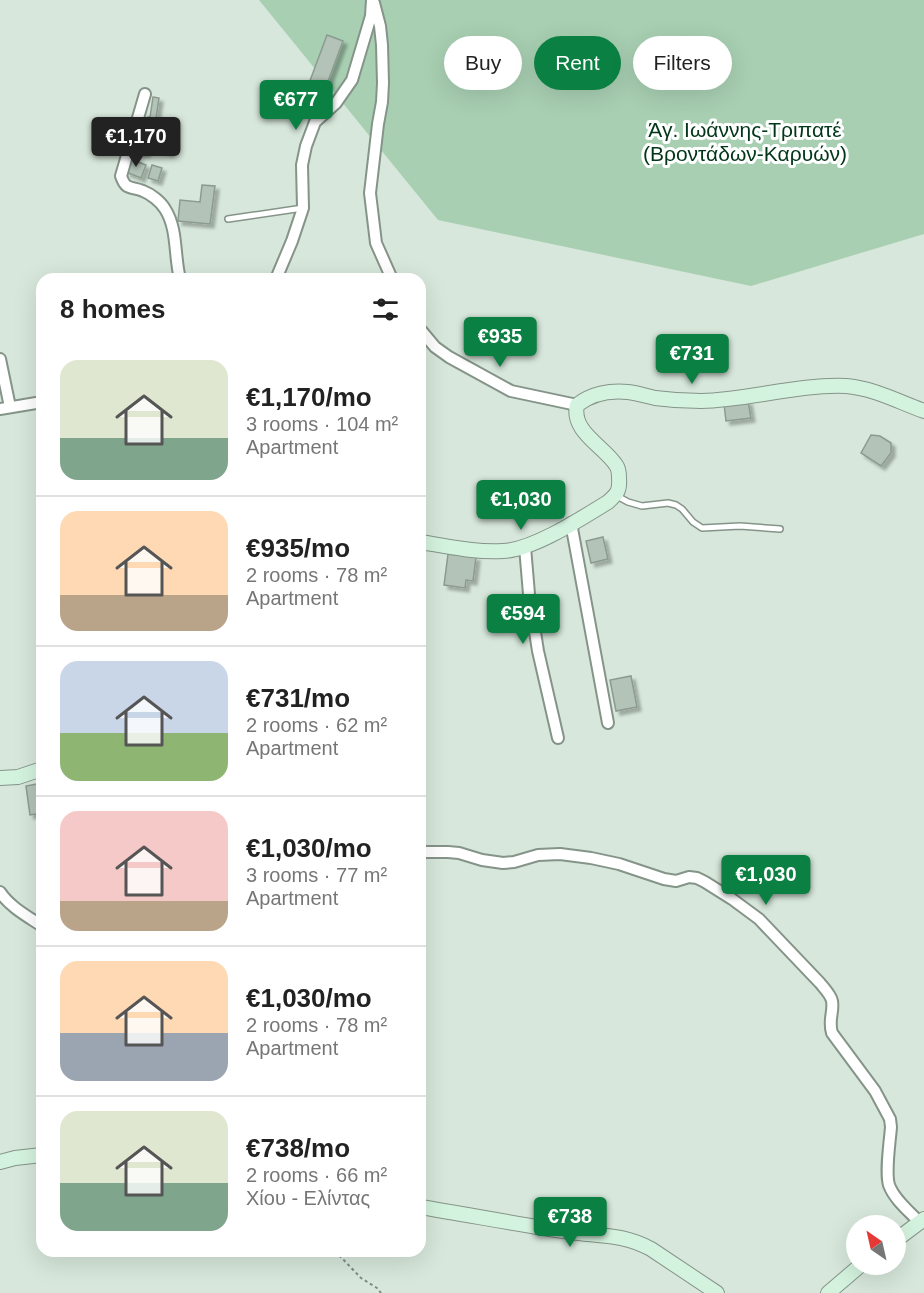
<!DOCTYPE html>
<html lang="en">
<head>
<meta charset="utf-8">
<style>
  :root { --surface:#fff; --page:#f2f2f2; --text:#222; --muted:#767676; --line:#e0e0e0; --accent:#0b8043 }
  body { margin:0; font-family:Arial,sans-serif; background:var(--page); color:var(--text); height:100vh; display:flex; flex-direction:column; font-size:22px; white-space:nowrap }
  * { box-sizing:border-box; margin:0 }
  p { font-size:20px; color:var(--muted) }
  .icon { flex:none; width:33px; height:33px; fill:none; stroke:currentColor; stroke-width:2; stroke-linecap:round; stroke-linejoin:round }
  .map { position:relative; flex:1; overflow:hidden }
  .details { position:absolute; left:36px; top:273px; width:390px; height:984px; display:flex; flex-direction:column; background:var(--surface); border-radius:18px; box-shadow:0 6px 24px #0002 }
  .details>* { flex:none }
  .guide { position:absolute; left:444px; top:36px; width:390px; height:54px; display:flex; gap:12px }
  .needle { width:39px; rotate:326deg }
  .tools { position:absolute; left:846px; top:1215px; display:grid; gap:12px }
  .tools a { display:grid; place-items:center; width:60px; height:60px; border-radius:50%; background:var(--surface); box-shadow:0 6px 24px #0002; font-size:30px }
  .price { position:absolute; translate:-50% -51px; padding:0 14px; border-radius:6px; background:var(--accent); color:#fff; font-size:20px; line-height:39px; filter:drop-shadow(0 2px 3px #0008) }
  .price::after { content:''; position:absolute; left:50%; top:36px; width:18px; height:14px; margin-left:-9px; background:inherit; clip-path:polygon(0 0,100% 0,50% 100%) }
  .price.active { background:#222; color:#fff }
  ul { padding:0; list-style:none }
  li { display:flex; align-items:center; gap:18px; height:150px; padding:0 24px }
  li+li { border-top:2px solid var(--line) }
  li span { display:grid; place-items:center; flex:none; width:168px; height:120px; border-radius:18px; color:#555 }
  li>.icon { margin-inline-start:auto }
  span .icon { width:72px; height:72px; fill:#fffc; stroke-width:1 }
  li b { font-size:26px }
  h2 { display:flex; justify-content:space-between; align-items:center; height:72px; padding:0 24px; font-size:26px }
  .tag { padding:0 21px; border-radius:27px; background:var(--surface); box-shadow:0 6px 24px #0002; font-size:21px; line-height:54px }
  .tag.active { background:var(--accent); color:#fff }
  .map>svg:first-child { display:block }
  .green { fill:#a8cfb2 }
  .building { fill:#b4c3b8; stroke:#8c9b90; stroke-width:1.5; filter:url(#shadow) }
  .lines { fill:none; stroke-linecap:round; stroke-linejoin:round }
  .lane-casing { stroke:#859489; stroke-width:8 }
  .street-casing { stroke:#859489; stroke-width:14 }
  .secondary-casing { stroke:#859489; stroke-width:16 }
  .path { stroke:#7f8b82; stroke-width:2; stroke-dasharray:3 3; stroke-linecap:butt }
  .lane { stroke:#fff; stroke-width:5 }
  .street { stroke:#fff; stroke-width:10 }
  .secondary { stroke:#d4f3de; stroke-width:14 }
  .labels { text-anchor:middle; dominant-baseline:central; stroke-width:6; stroke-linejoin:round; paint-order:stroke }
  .park-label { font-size:21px; fill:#023619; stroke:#fff }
</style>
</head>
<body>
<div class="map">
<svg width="924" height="1293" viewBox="0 0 924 1293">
  <defs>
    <filter id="shadow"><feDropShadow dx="4" dy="4" stdDeviation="1.5" flood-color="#0004"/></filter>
  </defs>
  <rect width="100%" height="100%" fill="#d7e7db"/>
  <path class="green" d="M 259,0 L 924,0 L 924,234 L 751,286 L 438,220 Z"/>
  <g class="building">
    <path d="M 327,35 L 343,41 L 324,92 L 308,86 Z"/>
    <path d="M 153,97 L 159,98 L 154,131 L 145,130 L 148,117 L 150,117 Z"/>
    <path d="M 140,135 L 148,136 L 147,140 L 151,140 L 150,149 L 147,149 L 146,153 L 139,153 Z"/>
    <path d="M 159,135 L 172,139 L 169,152 L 156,149 Z"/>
    <path d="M 131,159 L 146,165 L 141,178 L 126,172 Z"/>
    <path d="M 152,165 L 162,168 L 158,181 L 148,178 Z"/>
    <path d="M 202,185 L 215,186 L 210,224 L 178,221 L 180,200 L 200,202 Z"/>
    <path d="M 748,401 L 751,418 L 726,421 L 724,404 Z"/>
    <path d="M 871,435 L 880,436 L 891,443 L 891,453 L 881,466 L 861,453 Z"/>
    <path d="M 603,537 L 608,559 L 591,563 L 586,541 Z"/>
    <path d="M 448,554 L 476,557 L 473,581 L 466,580 L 465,588 L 444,585 Z"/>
    <path d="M 631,676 L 637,707 L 616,711 L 610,680 Z"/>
    <path d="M 42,783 L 42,813 L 30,815 L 26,786 Z"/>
  </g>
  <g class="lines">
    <g class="lane-casing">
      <g id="lane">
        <path d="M 228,219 L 303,208"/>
        <path d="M 617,496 L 628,502 L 642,506 L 668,503 L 676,505 L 682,509 L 693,522 L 702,528 L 740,526 L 780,529"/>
      </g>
    </g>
    <g class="street-casing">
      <g id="street">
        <path d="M 374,3 L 380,26 L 382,45 L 383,83 L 382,102 L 378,124 L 370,193 L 376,243 L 392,279"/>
        <path d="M 145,94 L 121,176 C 126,191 131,186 143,191 C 151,194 161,202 165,209 C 178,229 174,256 180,279"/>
        <path d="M 276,279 L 292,241 L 303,208 L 302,165 L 306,146 L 315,122 L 336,103 L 352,80 L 371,16 L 372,0"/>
        <path d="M 420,329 L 435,347 L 449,357 L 511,391 L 577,405"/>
        <path d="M 0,359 L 10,407"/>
        <path d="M 0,409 L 42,402"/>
        <path d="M 571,523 L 608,723"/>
        <path d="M 525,547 L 529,594 L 538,651 L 558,738"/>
        <path d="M 420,852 L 448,852 L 459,853 L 482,860 L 503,863 L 514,862 L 538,855 L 560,854 L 591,858 L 619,864 L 664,879 L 676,881 L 689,877 L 697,878 L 705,882 L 732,899 L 759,919 L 820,983 C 824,988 831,995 832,1001 C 834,1012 828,1020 832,1033 L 875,1091 L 890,1119 L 891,1127 C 890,1141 885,1172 889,1185 C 894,1199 909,1211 919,1222"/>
        <path d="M 0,892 C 10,907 27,916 42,926"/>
      </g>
    </g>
    <g class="secondary-casing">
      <g id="secondary">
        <path d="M 420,542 C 447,546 476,553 503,551 C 533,550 582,518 608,502 C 617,494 620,491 619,478 C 619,474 619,469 616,465 C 604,446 571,432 577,405 C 591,394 610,390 628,392 C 637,393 646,396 655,398 C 670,400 686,401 701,401 C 749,400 797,384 846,386 C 873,388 899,402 924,411"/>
        <path d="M 0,778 L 18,777 L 42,769"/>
        <path d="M 0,1162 L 15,1158 L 42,1155"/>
        <path d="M 420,1207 C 470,1215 520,1225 570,1232 C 600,1236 624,1234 651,1249 L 717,1293"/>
        <path d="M 896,1240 L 924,1219"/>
        <path d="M 828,1293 L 862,1264"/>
      </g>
    </g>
    <path class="path" d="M 335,1251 L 361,1278 L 377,1288 L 381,1293"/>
    <use href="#lane" class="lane"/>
    <use href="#street" class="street"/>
    <use href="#secondary" class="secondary"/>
  </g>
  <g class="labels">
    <g class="park-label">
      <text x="745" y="129">Άγ. Ιωάννης-Τριπατέ<tspan x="745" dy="24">(Βροντάδων-Καρυών)</tspan></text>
    </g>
  </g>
</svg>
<div class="tools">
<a><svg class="needle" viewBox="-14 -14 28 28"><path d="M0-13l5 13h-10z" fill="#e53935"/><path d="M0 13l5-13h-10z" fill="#767676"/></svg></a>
</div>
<b class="price" style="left:296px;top:131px">€677</b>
<b class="price active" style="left:136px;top:168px">€1,170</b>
<b class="price" style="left:500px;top:368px">€935</b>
<b class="price" style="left:692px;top:385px">€731</b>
<b class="price" style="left:521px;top:531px">€1,030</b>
<b class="price" style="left:523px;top:645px">€594</b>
<b class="price" style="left:766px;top:906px">€1,030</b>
<b class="price" style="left:570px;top:1248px">€738</b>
<div class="guide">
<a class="tag">Buy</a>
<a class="tag active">Rent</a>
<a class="tag">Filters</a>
</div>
<section class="details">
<h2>8 homes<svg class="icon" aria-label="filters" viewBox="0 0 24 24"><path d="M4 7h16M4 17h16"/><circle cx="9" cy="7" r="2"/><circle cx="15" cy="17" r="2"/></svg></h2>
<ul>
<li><span style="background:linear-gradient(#dfe7d0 65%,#7fa58c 0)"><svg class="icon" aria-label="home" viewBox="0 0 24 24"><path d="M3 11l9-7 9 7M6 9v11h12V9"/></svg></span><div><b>€1,170/mo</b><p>3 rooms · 104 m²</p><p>Apartment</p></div></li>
<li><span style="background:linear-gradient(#ffd9b3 70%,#b9a48a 0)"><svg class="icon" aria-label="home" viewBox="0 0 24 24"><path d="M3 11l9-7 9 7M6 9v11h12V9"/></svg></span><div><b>€935/mo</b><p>2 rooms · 78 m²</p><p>Apartment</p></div></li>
<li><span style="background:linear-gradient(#c9d6e8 60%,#8fb573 0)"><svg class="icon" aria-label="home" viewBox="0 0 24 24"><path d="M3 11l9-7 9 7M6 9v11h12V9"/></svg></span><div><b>€731/mo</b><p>2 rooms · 62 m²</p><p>Apartment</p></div></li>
<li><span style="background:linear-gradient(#f6c9c9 75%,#b9a48a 0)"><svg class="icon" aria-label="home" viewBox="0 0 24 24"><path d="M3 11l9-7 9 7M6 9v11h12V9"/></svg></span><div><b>€1,030/mo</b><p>3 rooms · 77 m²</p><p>Apartment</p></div></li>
<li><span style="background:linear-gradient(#ffd9b3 60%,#9aa5b1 0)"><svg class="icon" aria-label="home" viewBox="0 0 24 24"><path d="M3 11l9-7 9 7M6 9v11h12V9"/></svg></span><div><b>€1,030/mo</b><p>2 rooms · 78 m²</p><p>Apartment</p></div></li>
<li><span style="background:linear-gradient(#dfe7d0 60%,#7fa58c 0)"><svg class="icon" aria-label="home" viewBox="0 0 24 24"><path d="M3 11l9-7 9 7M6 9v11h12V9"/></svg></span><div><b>€738/mo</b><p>2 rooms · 66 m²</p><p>Χίου - Ελίντας</p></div></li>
</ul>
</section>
</div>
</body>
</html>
